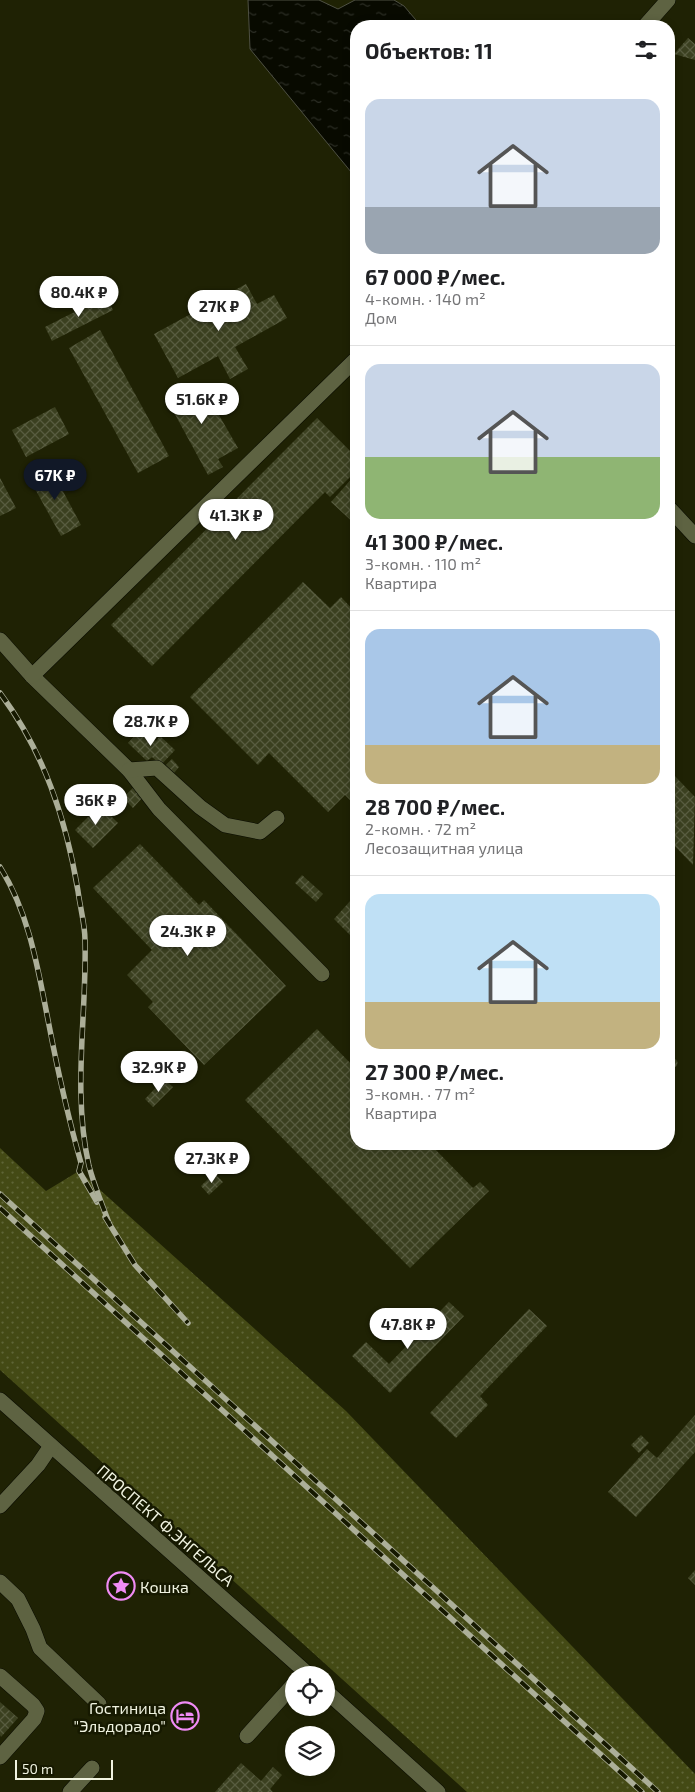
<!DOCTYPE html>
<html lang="ru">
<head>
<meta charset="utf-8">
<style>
  :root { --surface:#fff; --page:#f2f2f2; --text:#202124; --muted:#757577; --line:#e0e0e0; --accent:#111827 }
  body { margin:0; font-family:"Exo 2",sans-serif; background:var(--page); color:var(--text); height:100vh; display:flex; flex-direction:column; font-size:19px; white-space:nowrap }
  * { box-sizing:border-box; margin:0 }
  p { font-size:16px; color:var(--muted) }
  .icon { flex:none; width:28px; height:28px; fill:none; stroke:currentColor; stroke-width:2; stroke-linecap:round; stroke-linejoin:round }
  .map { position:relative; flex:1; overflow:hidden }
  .drawer { position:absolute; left:350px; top:20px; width:325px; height:1130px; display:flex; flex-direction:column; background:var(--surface); border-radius:20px; box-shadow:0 2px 8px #0003 }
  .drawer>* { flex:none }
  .tools { position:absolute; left:285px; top:1666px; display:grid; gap:10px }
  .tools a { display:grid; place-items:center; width:50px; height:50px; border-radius:50%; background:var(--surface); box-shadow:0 2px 8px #0003; font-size:25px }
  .scale { position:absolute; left:15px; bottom:12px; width:98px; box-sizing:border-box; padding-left:5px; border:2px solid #f0f3e0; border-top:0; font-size:14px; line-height:18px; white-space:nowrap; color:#f0f3e0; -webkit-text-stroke:4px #161900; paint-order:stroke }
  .price { position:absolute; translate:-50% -42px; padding:0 11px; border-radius:18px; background:#fff; color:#222; font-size:16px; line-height:32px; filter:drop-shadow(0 1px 2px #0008) }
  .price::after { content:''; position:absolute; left:50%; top:30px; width:15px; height:11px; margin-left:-8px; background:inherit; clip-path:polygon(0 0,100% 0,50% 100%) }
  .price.current { background:var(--accent); color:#fff }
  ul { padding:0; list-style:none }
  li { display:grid; align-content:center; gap:10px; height:265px; padding:0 15px }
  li+li { border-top:1px solid var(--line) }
  li span { display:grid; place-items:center; height:155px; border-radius:15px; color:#555 }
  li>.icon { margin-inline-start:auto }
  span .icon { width:90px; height:90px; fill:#fffc; stroke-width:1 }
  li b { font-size:21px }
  h2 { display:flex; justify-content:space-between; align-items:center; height:60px; padding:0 15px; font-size:21px }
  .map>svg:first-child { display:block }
  .grass { fill:url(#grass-dots) }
  .water { fill:url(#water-ripples); stroke:#4e5043 }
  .building { fill:url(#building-cross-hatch) }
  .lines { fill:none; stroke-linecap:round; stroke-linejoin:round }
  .minor-casing { stroke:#090b00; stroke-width:16 }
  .minor { stroke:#5e6342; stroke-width:15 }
  .rail-casing { stroke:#acaf99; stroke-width:5.5 }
  .rail { stroke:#161900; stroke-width:4; stroke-dasharray:11; stroke-linecap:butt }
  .labels { text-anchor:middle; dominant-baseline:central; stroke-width:5; stroke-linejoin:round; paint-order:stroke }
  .street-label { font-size:16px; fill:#f0f3e0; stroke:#161900 }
  .poi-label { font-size:16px; fill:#f0f3e0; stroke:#161900; text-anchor:start }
</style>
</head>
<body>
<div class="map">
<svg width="695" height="1792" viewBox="0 0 695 1792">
  <defs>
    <pattern id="grass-dots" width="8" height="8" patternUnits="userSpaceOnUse" patternTransform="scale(1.25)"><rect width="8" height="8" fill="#444a15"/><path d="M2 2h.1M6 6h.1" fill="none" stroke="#5f6537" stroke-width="1.8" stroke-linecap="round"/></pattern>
    <pattern id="water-ripples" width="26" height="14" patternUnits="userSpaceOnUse" patternTransform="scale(1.25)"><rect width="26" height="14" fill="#080a00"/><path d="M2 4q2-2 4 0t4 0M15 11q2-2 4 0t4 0" fill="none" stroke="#2c2e25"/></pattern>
    <pattern id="building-cross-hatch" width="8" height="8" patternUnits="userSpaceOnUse" patternTransform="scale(1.25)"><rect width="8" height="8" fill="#3b4020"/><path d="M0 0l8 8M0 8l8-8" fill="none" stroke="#585c40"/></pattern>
  </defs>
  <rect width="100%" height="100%" fill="#1f2204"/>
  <path class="grass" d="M 0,1148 L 46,1191 L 79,1171 L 346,1411 L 695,1774 L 695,1792 L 467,1792 L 0,1370 Z"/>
  <path class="water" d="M 248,0 L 319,0 L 338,9 L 355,0 L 394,0 L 404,6 L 421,26 L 356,26 L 356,178 L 250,49 Z"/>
  <g class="building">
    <path d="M 688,38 L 695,44 L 695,60 L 674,54 L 669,59 L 669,48 L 674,54 Z"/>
    <path d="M 246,284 L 257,304 L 274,295 L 287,318 L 235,347 L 248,369 L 230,379 L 218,356 L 178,378 L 154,334 Z"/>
    <path d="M 106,296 L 113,310 L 52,341 L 45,327 Z"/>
    <path d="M 100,330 L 169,456 L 138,473 L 69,348 Z"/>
    <path d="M 201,384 L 238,448 L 218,459 L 223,467 L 208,475 L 165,396 L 182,386 Z"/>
    <path d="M 55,407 L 69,434 L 26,457 L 12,430 Z"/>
    <path d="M 317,418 L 356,457 L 356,471 L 330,497 L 325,492 L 152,666 L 111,625 Z"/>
    <path d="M 50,467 L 81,525 L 61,536 L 29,478 Z"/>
    <path d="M 356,474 L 356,525 L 331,502 Z"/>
    <path d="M 0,478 L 16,508 L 0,516 Z"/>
    <path d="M 303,582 L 330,608 L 341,597 L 356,613 L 356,806 L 345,795 L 328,812 L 269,753 L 258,765 L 190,697 Z"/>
    <path d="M 142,728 L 156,741 L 160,736 L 175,750 L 161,765 L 152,757 L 147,761 L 128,743 Z"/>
    <path d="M 172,759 L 179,767 L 174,773 L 166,765 Z"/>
    <path d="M 669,770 L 695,797 L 693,865 L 669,840 Z"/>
    <path d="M 134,787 L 143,797 L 133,808 L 123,798 Z"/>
    <path d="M 100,805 L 118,823 L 93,848 L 75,830 Z"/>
    <path d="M 140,844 L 199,905 L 204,900 L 286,986 L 204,1065 L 148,1007 L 153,1002 L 127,975 L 152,950 L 93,888 Z"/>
    <path d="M 302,875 L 323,894 L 316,902 L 295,883 Z"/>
    <path d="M 352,899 L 356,903 L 356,941 L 334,919 Z"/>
    <path d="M 317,1029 L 356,1069 L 356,1144 L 430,1144 L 473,1188 L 480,1182 L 489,1191 L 410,1268 L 245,1100 Z"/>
    <circle cx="673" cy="1063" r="4.5"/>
    <path d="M 164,1079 L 173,1087 L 153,1107 L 145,1099 Z"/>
    <path d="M 214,1173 L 223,1182 L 209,1195 L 201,1186 Z"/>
    <path d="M 449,1302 L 464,1316 L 390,1393 L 352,1356 L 366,1342 L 389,1364 Z"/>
    <path d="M 529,1309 L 547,1326 L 480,1396 L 488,1405 L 456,1438 L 430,1413 Z"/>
    <path d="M 695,1415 L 695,1452 L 636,1517 L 608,1492 L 647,1449 L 657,1458 Z"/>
    <path d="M 641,1435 L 649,1443 L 639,1453 L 631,1445 Z"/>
    <path d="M 695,1570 L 695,1585 L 688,1578 Z"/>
    <path d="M 0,1702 L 18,1718 L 1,1737 L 0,1735 Z"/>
    <path d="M 241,1763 L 261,1781 L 273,1767 L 282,1775 L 270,1789 L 273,1792 L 215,1792 Z"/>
  </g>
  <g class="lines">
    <g class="minor-casing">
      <g id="minor">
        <path d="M 645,26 L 668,0"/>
        <path d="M 669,508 L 695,536"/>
        <path d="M 0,640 L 32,676 L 129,770 L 159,809 L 322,974"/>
        <path d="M 32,676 L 356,359"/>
        <path d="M 129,770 L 157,768 L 200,807 L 225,825 L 260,832 L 277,818"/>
        <path d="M 0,1400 L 309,1675"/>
        <path d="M 0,1506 L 38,1465 L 51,1446"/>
        <path d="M 0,1582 L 18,1599 L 33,1629 L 40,1648 L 99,1704"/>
        <path d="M 0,1676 L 33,1705 L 37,1711 L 34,1719 L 0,1757"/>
        <path d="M 326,1691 L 438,1792"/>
        <path d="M 247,1736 L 294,1684"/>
        <path d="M 70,1792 L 92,1768"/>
      </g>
    </g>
    <use href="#minor" class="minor"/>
    <g class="rail-casing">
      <g id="rail">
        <path d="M 0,693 C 44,752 66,819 78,891 C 80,907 85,924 85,940 C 87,1015 72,1091 89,1166 C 94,1185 102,1204 109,1223"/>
        <path d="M 0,867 C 30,915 38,970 49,1025 C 58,1072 68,1117 81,1163 L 79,1171 L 97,1202"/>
        <path d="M 0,1194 L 658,1792"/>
        <path d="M 0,1208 L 642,1792"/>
        <path d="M 105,1217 L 135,1265 L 188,1323"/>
      </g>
    </g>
    <use href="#rail" class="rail"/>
  </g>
  <defs>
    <g id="sight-ring" transform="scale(1.4375)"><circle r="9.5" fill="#161900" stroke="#f08bf5" stroke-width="1.5"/><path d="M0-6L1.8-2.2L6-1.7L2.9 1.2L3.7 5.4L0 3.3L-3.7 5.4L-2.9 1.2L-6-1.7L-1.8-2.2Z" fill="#f08bf5"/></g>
    <g id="hotel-ring" transform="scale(1.4375)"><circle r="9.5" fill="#161900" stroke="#f08bf5" stroke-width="1.5"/><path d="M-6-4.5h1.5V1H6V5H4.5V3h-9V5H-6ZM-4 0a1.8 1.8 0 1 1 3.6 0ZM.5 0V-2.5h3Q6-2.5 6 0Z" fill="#f08bf5"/></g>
  </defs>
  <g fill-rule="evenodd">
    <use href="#sight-ring" x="121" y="1586"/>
    <use href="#hotel-ring" x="185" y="1716"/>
  </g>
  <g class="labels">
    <g class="street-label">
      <text transform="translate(166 1525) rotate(41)">ПРОСПЕКТ Ф.ЭНГЕЛЬСА</text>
    </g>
    <g class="poi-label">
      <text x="140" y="1586">Кошка</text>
      <text x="166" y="1707" text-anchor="end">Гостиница<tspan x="166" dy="18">"Эльдорадо"</tspan></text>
    </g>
  </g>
</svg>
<div class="tools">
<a><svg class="icon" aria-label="locate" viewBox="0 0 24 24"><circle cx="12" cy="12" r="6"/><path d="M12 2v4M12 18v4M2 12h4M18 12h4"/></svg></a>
<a><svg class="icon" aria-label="layers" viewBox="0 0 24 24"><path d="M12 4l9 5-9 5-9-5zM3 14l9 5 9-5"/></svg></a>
</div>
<div class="scale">50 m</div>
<b class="price" style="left:79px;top:318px">80.4K ₽</b>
<b class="price" style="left:219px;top:332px">27K ₽</b>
<b class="price" style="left:202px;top:425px">51.6K ₽</b>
<b class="price current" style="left:55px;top:501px">67K ₽</b>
<b class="price" style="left:236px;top:541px">41.3K ₽</b>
<b class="price" style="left:151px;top:747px">28.7K ₽</b>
<b class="price" style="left:96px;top:826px">36K ₽</b>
<b class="price" style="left:188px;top:957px">24.3K ₽</b>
<b class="price" style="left:159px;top:1093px">32.9K ₽</b>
<b class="price" style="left:212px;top:1184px">27.3K ₽</b>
<b class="price" style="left:408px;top:1350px">47.8K ₽</b>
<section class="drawer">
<h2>Объектов: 11<svg class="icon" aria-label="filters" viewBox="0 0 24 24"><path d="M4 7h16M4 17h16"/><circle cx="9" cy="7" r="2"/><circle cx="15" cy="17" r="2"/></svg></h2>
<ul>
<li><span style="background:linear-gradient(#c9d6e8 70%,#9aa5b1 0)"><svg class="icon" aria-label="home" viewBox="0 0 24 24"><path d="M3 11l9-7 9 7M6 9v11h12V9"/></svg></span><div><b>67 000 ₽/мес.</b><p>4-комн. · 140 m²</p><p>Дом</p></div></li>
<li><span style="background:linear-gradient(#c9d6e8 60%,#8fb573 0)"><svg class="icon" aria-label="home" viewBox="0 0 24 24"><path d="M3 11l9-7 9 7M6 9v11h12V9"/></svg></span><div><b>41 300 ₽/мес.</b><p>3-комн. · 110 m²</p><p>Квартира</p></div></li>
<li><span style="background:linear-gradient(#a9c7e8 75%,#c2b280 0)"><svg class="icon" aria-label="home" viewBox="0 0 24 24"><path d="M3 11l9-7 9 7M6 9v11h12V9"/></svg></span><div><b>28 700 ₽/мес.</b><p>2-комн. · 72 m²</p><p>Лесозащитная улица</p></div></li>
<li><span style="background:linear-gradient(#bfe0f5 70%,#c2b280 0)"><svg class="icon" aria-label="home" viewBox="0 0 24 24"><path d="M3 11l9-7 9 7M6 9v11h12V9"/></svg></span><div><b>27 300 ₽/мес.</b><p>3-комн. · 77 m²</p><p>Квартира</p></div></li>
</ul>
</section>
</div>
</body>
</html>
